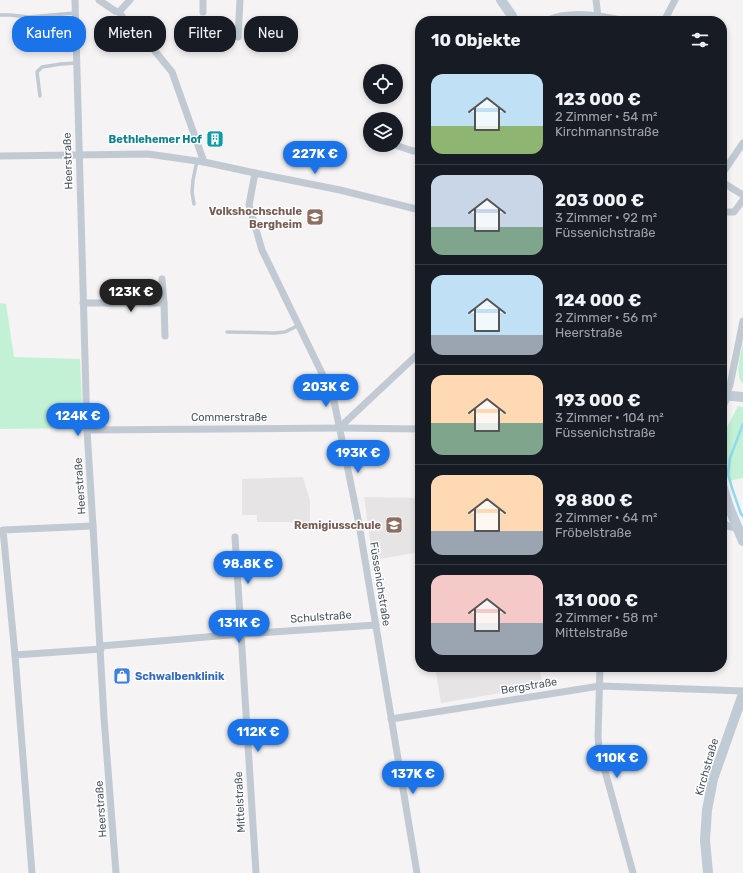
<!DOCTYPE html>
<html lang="de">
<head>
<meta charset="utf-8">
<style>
  :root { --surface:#171b24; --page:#242831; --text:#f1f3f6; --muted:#9ea1a6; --line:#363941; --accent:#1a73e8 }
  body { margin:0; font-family:Rubik,sans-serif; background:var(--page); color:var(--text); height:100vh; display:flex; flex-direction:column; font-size:15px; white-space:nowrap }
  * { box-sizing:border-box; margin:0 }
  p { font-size:13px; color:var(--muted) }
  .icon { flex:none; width:22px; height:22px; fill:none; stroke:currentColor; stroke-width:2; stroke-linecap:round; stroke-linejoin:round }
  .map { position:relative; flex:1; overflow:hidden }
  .panel { position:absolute; left:415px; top:16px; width:312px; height:656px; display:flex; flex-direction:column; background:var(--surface); border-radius:16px; box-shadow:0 2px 6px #0003 }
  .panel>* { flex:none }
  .guide { position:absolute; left:12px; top:16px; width:343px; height:36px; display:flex; gap:8px }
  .tools { position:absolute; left:363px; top:64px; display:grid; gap:8px }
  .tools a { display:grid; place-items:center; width:40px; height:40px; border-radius:50%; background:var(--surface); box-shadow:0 2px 6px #0003; font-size:20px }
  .price { position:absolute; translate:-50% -34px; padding:0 9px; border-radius:14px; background:var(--accent); color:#fff; font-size:13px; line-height:26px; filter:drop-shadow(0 1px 2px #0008) }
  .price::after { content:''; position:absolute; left:50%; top:24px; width:12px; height:9px; margin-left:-6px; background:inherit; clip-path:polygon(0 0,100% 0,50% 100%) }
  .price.selected { background:#222; color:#fff }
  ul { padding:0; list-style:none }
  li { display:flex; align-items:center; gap:12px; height:100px; padding:0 16px }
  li+li { border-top:1px solid var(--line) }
  li span { display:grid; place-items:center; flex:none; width:112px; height:80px; border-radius:12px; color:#555 }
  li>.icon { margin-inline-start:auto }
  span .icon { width:48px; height:48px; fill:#fffc; stroke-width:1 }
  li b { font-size:17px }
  h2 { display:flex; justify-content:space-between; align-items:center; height:48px; padding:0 16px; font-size:17px }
  .tag { padding:0 14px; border-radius:16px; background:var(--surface); box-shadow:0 2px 6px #0003; font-size:14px; line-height:36px }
  .tag.selected { background:var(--accent); color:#fff }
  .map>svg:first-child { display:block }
  .education { fill:#e6e4e5 }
  .green { fill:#c3f1d5 }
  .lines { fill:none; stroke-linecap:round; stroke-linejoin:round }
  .stream { stroke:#90daee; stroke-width:2.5 }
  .lane { stroke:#c1cad2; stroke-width:3.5 }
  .street { stroke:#c1cad2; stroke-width:7 }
  .secondary { stroke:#c1cbd6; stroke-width:10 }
  .labels { text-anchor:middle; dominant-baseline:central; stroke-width:3; stroke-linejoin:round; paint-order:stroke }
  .culture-label { font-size:11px; font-weight:bold; fill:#0d838f; stroke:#fff; text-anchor:end }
  .street-label { font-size:11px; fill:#4a5661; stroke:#fff }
  .education-label { font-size:11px; font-weight:bold; fill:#785e54; stroke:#fff; text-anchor:end }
  .shop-label { font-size:11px; font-weight:bold; fill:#366cbe; stroke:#fff; text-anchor:start }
</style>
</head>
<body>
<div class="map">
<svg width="743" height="873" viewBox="0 0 743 873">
  <rect width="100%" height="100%" fill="#f5f3f3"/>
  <g class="education">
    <path d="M 303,477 L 310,501 L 310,522 L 257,522 L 257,515 L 242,515 L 242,479 Z"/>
    <path d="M 364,497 L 420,498 L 420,552 L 373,560 Z"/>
    <path d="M 435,667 L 539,667 L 543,686 L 441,703 Z"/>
  </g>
  <g class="green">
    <path d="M 0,303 L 6,304 L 14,357 L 80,359 L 83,428 L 0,429 Z"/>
    <path d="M 743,342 L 743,384 C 734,374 741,354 743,342 Z"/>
    <path d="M 738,406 L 743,407 L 743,478 L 729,481 L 723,467 L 722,437 Z"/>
  </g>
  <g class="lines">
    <path class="stream" d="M 743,424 L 730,458 L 728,474 L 732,488 L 741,514 L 743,516"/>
    <g class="lane">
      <path d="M 0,15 L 10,15 L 29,17 L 75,13"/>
      <path d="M 40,96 L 37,72 L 42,67 L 61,64 L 76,63"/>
      <path d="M 194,204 L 192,192 L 193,180 L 197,161"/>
      <path d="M 227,332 L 274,333 L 285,332 L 299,325"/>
    </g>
    <g class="street">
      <path d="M 75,0 L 87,430 L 93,526 L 104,718 L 116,873"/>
      <path d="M 99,0 L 115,11 L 119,12 L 128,24 L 150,45 L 172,72 L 204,162"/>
      <path d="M 596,0 L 598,16"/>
      <path d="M 119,12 L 130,0"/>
      <path d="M 203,12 L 203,0"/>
      <path d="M 546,21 C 551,19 556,17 561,16 C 583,12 606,17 627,21"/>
      <path d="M 664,21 L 675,0"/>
      <path d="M 238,37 L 240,0"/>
      <path d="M 395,145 L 413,151 L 420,150"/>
      <path d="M 0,156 L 148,154 L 204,162 L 255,173 L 340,190 L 420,210"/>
      <path d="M 255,173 L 249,205 L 262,250 L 333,396 L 359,524 L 417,873"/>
      <path d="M 722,174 L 743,143"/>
      <path d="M 722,182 L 743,195"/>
      <path d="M 722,212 L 734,212 L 743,200"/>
      <path d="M 162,279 L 164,303"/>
      <path d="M 83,303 L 164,303 L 165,336"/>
      <path d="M 726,396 L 730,385 L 743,321"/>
      <path d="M 339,428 L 420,352"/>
      <path d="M 87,430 L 339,428 L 420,429"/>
      <path d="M 722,522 L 728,526 L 739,529"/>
      <path d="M 235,537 L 256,873"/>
      <path d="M 101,646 L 241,634 L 376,625"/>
      <path d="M 15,655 L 3,530 L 93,526"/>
      <path d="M 600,667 L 598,737 L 599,749 L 633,873"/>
      <path d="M 391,719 L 600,686 L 717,690 L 743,691"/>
      <path d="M 32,873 L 15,655 L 101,649"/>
    </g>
    <g class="secondary">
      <path d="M 501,0 L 512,16 L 514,21"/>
      <path d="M 722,395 L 743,397"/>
      <path d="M 722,405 L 726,396"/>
      <path d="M 722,485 L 729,507 L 743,541"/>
      <path d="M 708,873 L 705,840 L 707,810 L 713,779 L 743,694"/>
    </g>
  </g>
  <defs>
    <g id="building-square" transform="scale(0.9)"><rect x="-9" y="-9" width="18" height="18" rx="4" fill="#0f9aa8" stroke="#fff"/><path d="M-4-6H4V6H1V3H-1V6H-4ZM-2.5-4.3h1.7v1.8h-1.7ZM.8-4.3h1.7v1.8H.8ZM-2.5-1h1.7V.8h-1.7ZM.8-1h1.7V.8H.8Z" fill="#fff"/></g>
    <g id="university-square" transform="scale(0.9)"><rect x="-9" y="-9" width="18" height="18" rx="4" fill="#8d6e63" stroke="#fff"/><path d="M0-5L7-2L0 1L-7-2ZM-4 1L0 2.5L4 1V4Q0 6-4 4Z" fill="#fff"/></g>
    <g id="school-square" transform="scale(0.9)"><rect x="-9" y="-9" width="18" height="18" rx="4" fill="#8d6e63" stroke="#fff"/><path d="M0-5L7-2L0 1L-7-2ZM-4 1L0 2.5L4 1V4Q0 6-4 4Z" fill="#fff"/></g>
    <g id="shop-square" transform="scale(0.9)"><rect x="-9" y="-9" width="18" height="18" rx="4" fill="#3f7fe0" stroke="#fff"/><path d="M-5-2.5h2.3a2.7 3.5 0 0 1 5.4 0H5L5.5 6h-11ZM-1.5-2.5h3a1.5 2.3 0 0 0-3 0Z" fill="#fff"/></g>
  </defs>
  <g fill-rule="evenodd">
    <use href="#building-square" x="215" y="139"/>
    <use href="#university-square" x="315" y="217"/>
    <use href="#school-square" x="394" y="525"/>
    <use href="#shop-square" x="122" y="676"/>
  </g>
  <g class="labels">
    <g class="culture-label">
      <text x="202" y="139">Bethlehemer Hof</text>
    </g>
    <g class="street-label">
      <text transform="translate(68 161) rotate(-92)">Heerstraße</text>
      <text x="229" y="417">Commerstraße</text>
      <text transform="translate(80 486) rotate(-94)">Heerstraße</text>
      <text transform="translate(380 584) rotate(81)">Füssenichstraße</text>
      <text transform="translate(321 617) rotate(-4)">Schulstraße</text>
      <text transform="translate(529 686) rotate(-9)">Bergstraße</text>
      <text transform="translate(707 767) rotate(-74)">Kirchstraße</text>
      <text transform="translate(240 802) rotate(-93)">Mittelstraße</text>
      <text transform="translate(101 809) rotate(-94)">Heerstraße</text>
    </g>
    <g class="education-label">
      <text x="302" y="211">Volkshochschule<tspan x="302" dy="13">Bergheim</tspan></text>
      <text x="381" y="525">Remigiusschule</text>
    </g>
    <g class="shop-label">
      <text x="135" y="676">Schwalbenklinik</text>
    </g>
  </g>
</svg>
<div class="tools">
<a><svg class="icon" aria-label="locate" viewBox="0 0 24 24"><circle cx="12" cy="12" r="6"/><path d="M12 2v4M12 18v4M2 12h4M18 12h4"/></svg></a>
<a><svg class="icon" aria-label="layers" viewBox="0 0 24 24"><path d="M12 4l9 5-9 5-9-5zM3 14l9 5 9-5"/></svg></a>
</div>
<b class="price" style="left:315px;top:175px">227K €</b>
<b class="price selected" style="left:131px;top:313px">123K €</b>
<b class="price" style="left:326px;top:408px">203K €</b>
<b class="price" style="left:78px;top:437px">124K €</b>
<b class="price" style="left:358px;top:474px">193K €</b>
<b class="price" style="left:248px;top:585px">98.8K €</b>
<b class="price" style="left:239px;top:644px">131K €</b>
<b class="price" style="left:258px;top:753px">112K €</b>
<b class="price" style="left:617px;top:779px">110K €</b>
<b class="price" style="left:413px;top:795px">137K €</b>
<div class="guide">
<a class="tag selected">Kaufen</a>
<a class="tag">Mieten</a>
<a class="tag">Filter</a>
<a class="tag">Neu</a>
</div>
<section class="panel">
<h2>10 Objekte<svg class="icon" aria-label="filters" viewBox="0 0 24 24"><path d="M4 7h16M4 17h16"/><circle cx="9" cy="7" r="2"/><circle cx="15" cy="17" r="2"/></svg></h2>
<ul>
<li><span style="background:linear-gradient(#bfe0f5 65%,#8fb573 0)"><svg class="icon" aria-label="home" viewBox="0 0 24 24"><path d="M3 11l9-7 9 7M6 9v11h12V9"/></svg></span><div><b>123 000 €</b><p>2 Zimmer · 54 m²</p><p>Kirchmannstraße</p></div></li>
<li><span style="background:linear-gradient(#c9d6e8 65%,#7fa58c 0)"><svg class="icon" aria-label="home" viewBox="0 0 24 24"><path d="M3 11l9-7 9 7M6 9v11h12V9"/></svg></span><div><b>203 000 €</b><p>3 Zimmer · 92 m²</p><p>Füssenichstraße</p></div></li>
<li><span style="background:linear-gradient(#bfe0f5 75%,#9aa5b1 0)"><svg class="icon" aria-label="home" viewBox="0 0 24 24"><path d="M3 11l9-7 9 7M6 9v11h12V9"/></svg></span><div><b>124 000 €</b><p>2 Zimmer · 56 m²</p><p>Heerstraße</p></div></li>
<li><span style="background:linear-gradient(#ffd9b3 60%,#7fa58c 0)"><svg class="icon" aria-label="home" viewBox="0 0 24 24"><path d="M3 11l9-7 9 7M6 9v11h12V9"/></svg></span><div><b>193 000 €</b><p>3 Zimmer · 104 m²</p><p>Füssenichstraße</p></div></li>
<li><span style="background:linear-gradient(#ffd9b3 70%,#9aa5b1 0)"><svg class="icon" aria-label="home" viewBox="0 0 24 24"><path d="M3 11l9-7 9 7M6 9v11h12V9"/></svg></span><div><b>98 800 €</b><p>2 Zimmer · 64 m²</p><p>Fröbelstraße</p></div></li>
<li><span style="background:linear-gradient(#f6c9c9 60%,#9aa5b1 0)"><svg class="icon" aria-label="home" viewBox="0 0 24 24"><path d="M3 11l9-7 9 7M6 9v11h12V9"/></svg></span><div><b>131 000 €</b><p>2 Zimmer · 58 m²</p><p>Mittelstraße</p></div></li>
</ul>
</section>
</div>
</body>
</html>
